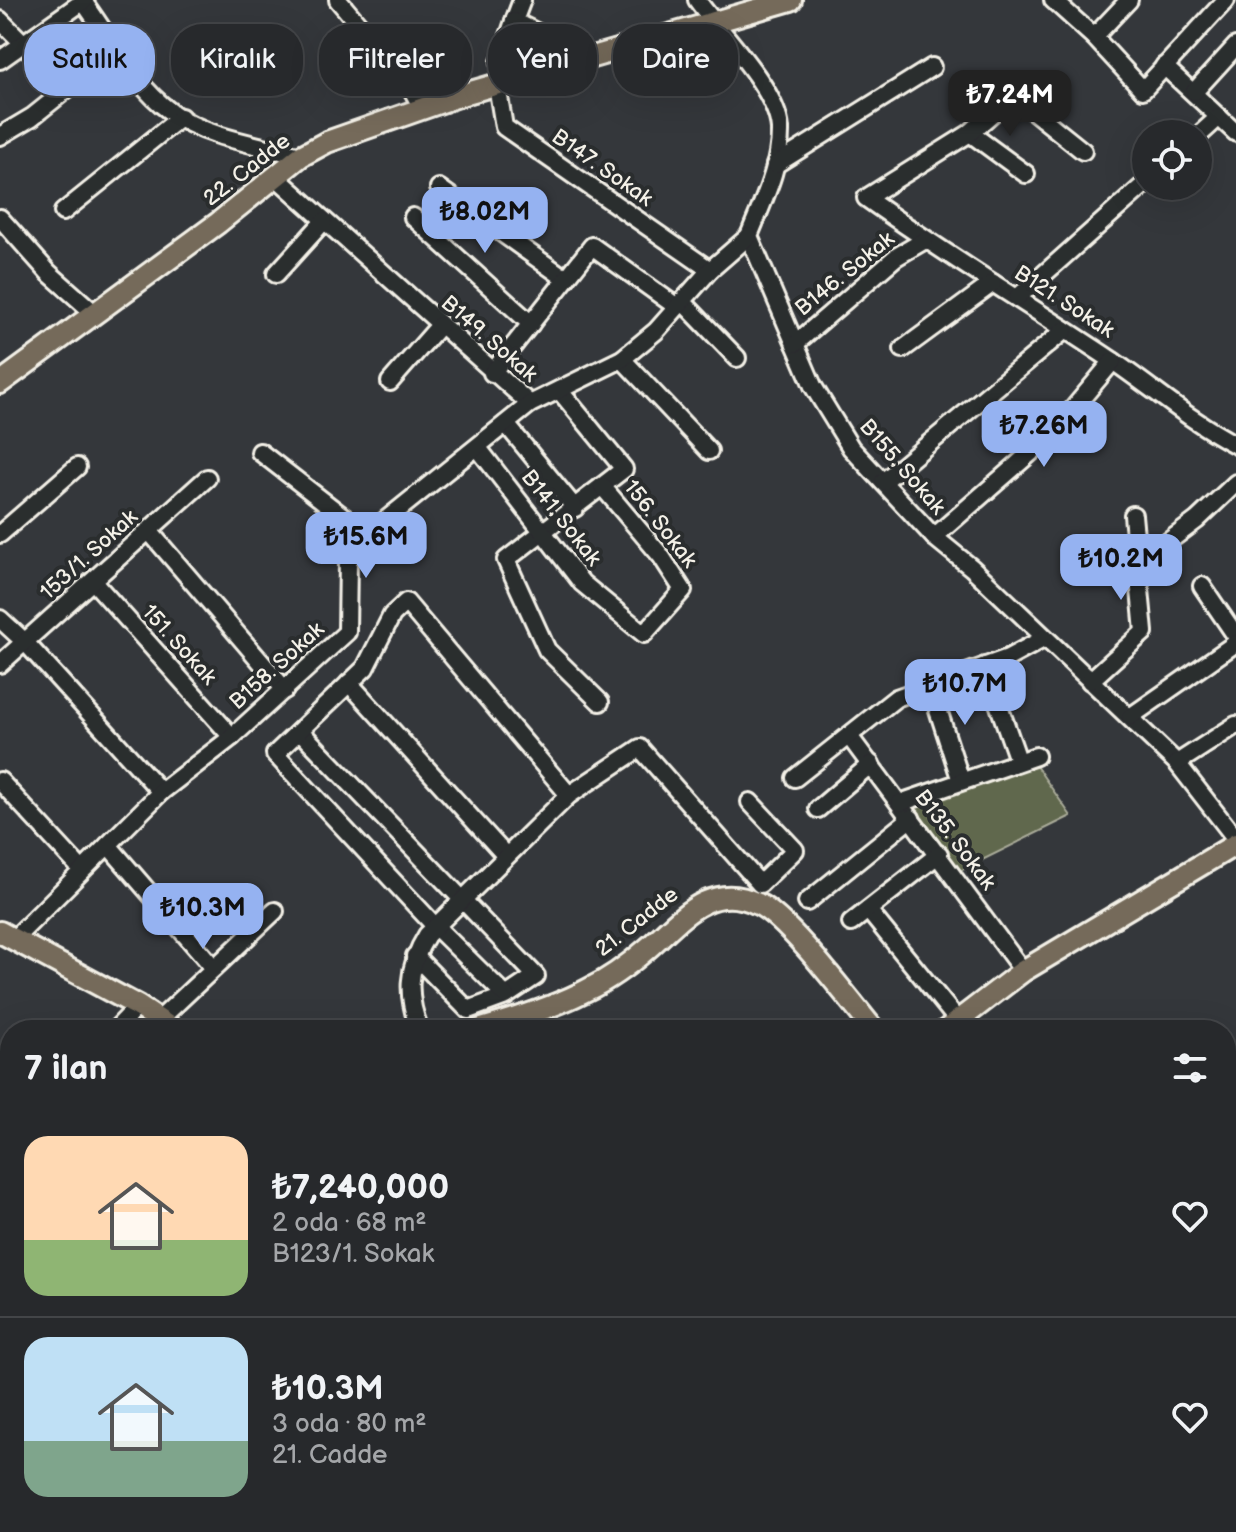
<!DOCTYPE html>
<html lang="tr">
<head>
<meta charset="utf-8">
<style>
  :root { --surface:#27292c; --page:#333538; --text:#f1f3f6; --muted:#a4a6a9; --line:#434548; --accent:#95b2f1 }
  body { margin:0; font-family:"Balsamiq Sans",sans-serif; background:var(--page); color:var(--text); height:100vh; display:flex; flex-direction:column; font-size:30px; white-space:nowrap }
  * { box-sizing:border-box; margin:0 }
  p { font-size:26px; color:var(--muted) }
  .icon { flex:none; width:44px; height:44px; fill:none; stroke:currentColor; stroke-width:2; stroke-linecap:round; stroke-linejoin:round }
  .map { position:relative; flex:1; overflow:hidden }
  .sheet { position:absolute; left:0px; top:1020px; width:1236px; height:512px; display:flex; flex-direction:column; background:var(--surface); border-radius:32px 32px 0 0; box-shadow:0 8px 32px #0002,0 0 0 2px var(--line) }
  .sheet>* { flex:none }
  .hud { position:absolute; left:24px; top:24px; width:800px; height:72px; display:flex; gap:16px }
  .buttons { position:absolute; left:1132px; top:120px; display:grid; gap:16px }
  .buttons a { display:grid; place-items:center; width:80px; height:80px; border-radius:50%; background:var(--surface); box-shadow:0 8px 32px #0002,0 0 0 2px var(--line); font-size:40px }
  .price { position:absolute; translate:-50% -68px; padding:0 18px; border-radius:16px; background:var(--accent); color:#111; font-size:26px; line-height:52px; filter:drop-shadow(0 2px 4px #0008) }
  .price::after { content:''; position:absolute; left:50%; top:48px; width:24px; height:18px; margin-left:-12px; background:inherit; clip-path:polygon(0 0,100% 0,50% 100%) }
  .price.selected { background:#222; color:#fff }
  ul { padding:0; list-style:none }
  li { display:flex; align-items:center; gap:24px; height:200px; padding:0 24px }
  li+li { border-top:2px solid var(--line) }
  li span { display:grid; place-items:center; flex:none; width:224px; height:160px; border-radius:24px; color:#555 }
  li>.icon { margin-inline-start:auto }
  span .icon { width:96px; height:96px; fill:#fffc; stroke-width:1 }
  li b { font-size:34px }
  h2 { display:flex; justify-content:space-between; align-items:center; height:96px; padding:0 24px; font-size:34px }
  .tag { padding:0 28px; border-radius:32px; background:var(--surface); box-shadow:0 8px 32px #0002,0 0 0 2px var(--line); font-size:28px; line-height:72px }
  .tag.selected { background:var(--accent); color:#111 }
  .map>svg:first-child { display:block }
  .built { fill:#3f434b }
  .green { fill:#61674d; stroke:#aaac9a; stroke-width:2 }
  .lines { fill:none; stroke-linecap:round; stroke-linejoin:round }
  .minor-casing { stroke:#f4f1e8; stroke-width:22 }
  .major-casing { stroke:#f4f1e8; stroke-width:26 }
  .minor { stroke:#2a2d2e; stroke-width:16 }
  .major { stroke:#746a5a; stroke-width:20 }
  .labels { text-anchor:middle; dominant-baseline:central; stroke-width:8; stroke-linejoin:round; paint-order:stroke }
  .street-label { font-size:22px; fill:#f4f1e8; stroke:#2a2d2e }
</style>
</head>
<body>
<div class="map">
<svg width="1236" height="1532" viewBox="0 0 1236 1532">
  <rect width="100%" height="100%" fill="#34373b"/>
  <filter id="ink" filterUnits="userSpaceOnUse"><feTurbulence type="fractalNoise" baseFrequency=".0125" numOctaves="2"/><feDisplacementMap in="SourceGraphic" scale="16" xChannelSelector="R" yChannelSelector="G"/><feConvolveMatrix kernelMatrix="1 2 1 2 8 2 1 2 1" color-interpolation-filters="sRGB"/></filter>
  <g filter="url(#ink)">
    <path class="built" d="M 0,1285 L 10,1292 L 10,1522 L 423,1522 L 433,1532 L 0,1532 Z"/>
    <path class="green" d="M 1034,763 L 1071,816 L 960,871 L 913,805 Z"/>
    <g class="lines">
      <g class="minor-casing">
        <g id="minor">
          <path d="M 82,0 C 110,37 133,85 171,112 C 206,138 260,145 301,156"/>
          <path d="M 338,0 L 409,84 L 422,108"/>
          <path d="M 522,0 L 514,21 L 590,59"/>
          <path d="M 697,0 C 721,34 777,88 780,129 C 781,166 762,203 749,236 L 813,386 L 851,448 L 934,537 L 972,568 L 1177,763 L 1236,839"/>
          <path d="M 1053,0 L 1094,37 L 1143,90 L 1226,0"/>
          <path d="M 0,20 L 23,43"/>
          <path d="M 1094,37 L 1129,0"/>
          <path d="M 0,60 L 85,0"/>
          <path d="M 500,62 L 514,21"/>
          <path d="M 1164,66 L 1236,133"/>
          <path d="M 497,85 L 504,127 L 710,270"/>
          <path d="M 1194,92 L 1236,46"/>
          <path d="M 970,133 L 1026,174"/>
          <path d="M 0,136 L 32,117 L 117,49"/>
          <path d="M 1198,136 L 1219,117"/>
          <path d="M 1083,151 L 1013,95 L 970,133 L 866,198 C 946,255 1029,305 1110,359 C 1153,388 1190,421 1236,445"/>
          <path d="M 775,165 L 932,67"/>
          <path d="M 276,177 L 530,404"/>
          <path d="M 439,188 L 566,279"/>
          <path d="M 63,212 L 181,117"/>
          <path d="M 413,217 L 531,324"/>
          <path d="M 0,218 L 49,273 L 94,313"/>
          <path d="M 276,274 L 324,221"/>
          <path d="M 1017,298 L 1146,183"/>
          <path d="M 682,301 L 737,358"/>
          <path d="M 795,344 L 896,257 L 925,240"/>
          <path d="M 903,349 L 993,283"/>
          <path d="M 622,359 L 709,451"/>
          <path d="M 492,373 L 592,246 L 677,307"/>
          <path d="M 390,382 L 440,325"/>
          <path d="M 559,390 L 624,469 L 506,560 L 547,650 L 600,702"/>
          <path d="M 506,424 L 575,508"/>
          <path d="M 478,448 L 582,583 L 644,634 L 683,590 L 661,556 L 602,486"/>
          <path d="M 260,452 L 367,535"/>
          <path d="M 883,482 L 1065,330"/>
          <path d="M 149,531 L 285,690"/>
          <path d="M 0,534 L 77,467"/>
          <path d="M 934,537 L 1051,435 L 1113,361"/>
          <path d="M 1137,565 L 1197,520 L 1236,483"/>
          <path d="M 93,581 L 232,737"/>
          <path d="M 1202,586 L 1236,636"/>
          <path d="M 0,619 L 25,642 L 161,792"/>
          <path d="M 0,664 L 207,478"/>
          <path d="M 985,666 L 1018,760"/>
          <path d="M 1090,681 L 1144,632 L 1133,515"/>
          <path d="M 349,683 L 506,856"/>
          <path d="M 930,685 L 961,781"/>
          <path d="M 1130,717 L 1236,643"/>
          <path d="M 300,731 L 536,976 L 506,996 L 468,1010 L 415,956"/>
          <path d="M 849,736 L 1023,971"/>
          <path d="M 1177,763 L 1236,725"/>
          <path d="M 795,778 L 896,698 L 1008,658 L 1045,638"/>
          <path d="M 0,781 L 82,870"/>
          <path d="M 900,803 L 1036,756"/>
          <path d="M 818,809 L 871,764"/>
          <path d="M 108,845 L 214,968"/>
          <path d="M 807,902 L 911,818"/>
          <path d="M 868,910 L 958,1021"/>
          <path d="M 851,923 L 939,854"/>
          <path d="M 14,939 L 161,792 L 232,737 L 347,632 L 348,561 L 367,535 L 530,404 L 622,359 L 656,331 L 710,270 L 749,236"/>
          <path d="M 506,996 L 434,925 L 275,754 L 365,668 L 392,615 L 406,602 L 569,795"/>
          <path d="M 159,1020 L 275,911"/>
          <path d="M 115,1030 L 138,1006"/>
          <path d="M 420,1030 C 406,996 407,967 427,935 L 569,795 L 640,748 L 760,884 L 795,850 L 750,802"/>
          <path d="M 0,1145 L 10,1135"/>
          <path d="M 0,1367 L 10,1372"/>
          <path d="M 315,1522 L 330,1532"/>
        </g>
      </g>
      <g class="major-casing">
        <g id="major">
          <path d="M 0,383 L 218,223 L 301,156 L 327,142 L 467,93 L 791,0"/>
          <path d="M 0,932 L 138,1006 L 174,1030"/>
          <path d="M 478,1030 C 513,1020 555,1007 587,990 C 608,980 631,963 648,948 C 680,920 710,880 758,904 C 788,918 850,1001 874,1030"/>
          <path d="M 946,1030 L 1023,971 L 1236,844"/>
          <path d="M 0,1523 L 11,1532"/>
        </g>
      </g>
      <use href="#minor" class="minor"/>
      <use href="#major" class="major"/>
    </g>
  </g>
  <g class="labels">
    <g class="street-label">
      <text transform="translate(602 168) rotate(35)">B147. Sokak</text>
      <text transform="translate(247 170) rotate(-38)">22. Cadde</text>
      <text transform="translate(845 274) rotate(-39)">B146. Sokak</text>
      <text transform="translate(1064 302) rotate(33)">B121. Sokak</text>
      <text transform="translate(489 339) rotate(41)">B149. Sokak</text>
      <text transform="translate(902 467) rotate(49)">B155. Sokak</text>
      <text transform="translate(561 518) rotate(52)">B141. Sokak</text>
      <text transform="translate(660 524) rotate(52)">156. Sokak</text>
      <text transform="translate(89 555) rotate(-42)">153/1. Sokak</text>
      <text transform="translate(179 645) rotate(48)">151. Sokak</text>
      <text transform="translate(277 666) rotate(-42)">B158. Sokak</text>
      <text transform="translate(955 840) rotate(53)">B135. Sokak</text>
      <text transform="translate(637 922) rotate(-38)">21. Cadde</text>
    </g>
  </g>
</svg>
<div class="buttons">
<a><svg class="icon" aria-label="locate" viewBox="0 0 24 24"><circle cx="12" cy="12" r="6"/><path d="M12 2v4M12 18v4M2 12h4M18 12h4"/></svg></a>
</div>
<b class="price selected" style="left:1010px;top:138px">₺7.24M</b>
<b class="price" style="left:485px;top:255px">₺8.02M</b>
<b class="price" style="left:1044px;top:469px">₺7.26M</b>
<b class="price" style="left:366px;top:580px">₺15.6M</b>
<b class="price" style="left:1121px;top:602px">₺10.2M</b>
<b class="price" style="left:965px;top:727px">₺10.7M</b>
<b class="price" style="left:203px;top:951px">₺10.3M</b>
<div class="hud">
<a class="tag selected">Satılık</a>
<a class="tag">Kiralık</a>
<a class="tag">Filtreler</a>
<a class="tag">Yeni</a>
<a class="tag">Daire</a>
</div>
<section class="sheet">
<h2>7 ilan<svg class="icon" aria-label="filters" viewBox="0 0 24 24"><path d="M4 7h16M4 17h16"/><circle cx="9" cy="7" r="2"/><circle cx="15" cy="17" r="2"/></svg></h2>
<ul>
<li><span style="background:linear-gradient(#ffd9b3 65%,#8fb573 0)"><svg class="icon" aria-label="home" viewBox="0 0 24 24"><path d="M3 11l9-7 9 7M6 9v11h12V9"/></svg></span><div><b>₺7,240,000</b><p>2 oda · 68 m²</p><p>B123/1. Sokak</p></div><svg class="icon" aria-label="heart" viewBox="0 0 24 24"><path d="M12 20l-8-8c-3-5 5-10 8-4 3-6 11-1 8 4z"/></svg></li>
<li><span style="background:linear-gradient(#bfe0f5 65%,#7fa58c 0)"><svg class="icon" aria-label="home" viewBox="0 0 24 24"><path d="M3 11l9-7 9 7M6 9v11h12V9"/></svg></span><div><b>₺10.3M</b><p>3 oda · 80 m²</p><p>21. Cadde</p></div><svg class="icon" aria-label="heart" viewBox="0 0 24 24"><path d="M12 20l-8-8c-3-5 5-10 8-4 3-6 11-1 8 4z"/></svg></li>
</ul>
</section>
</div>
</body>
</html>
